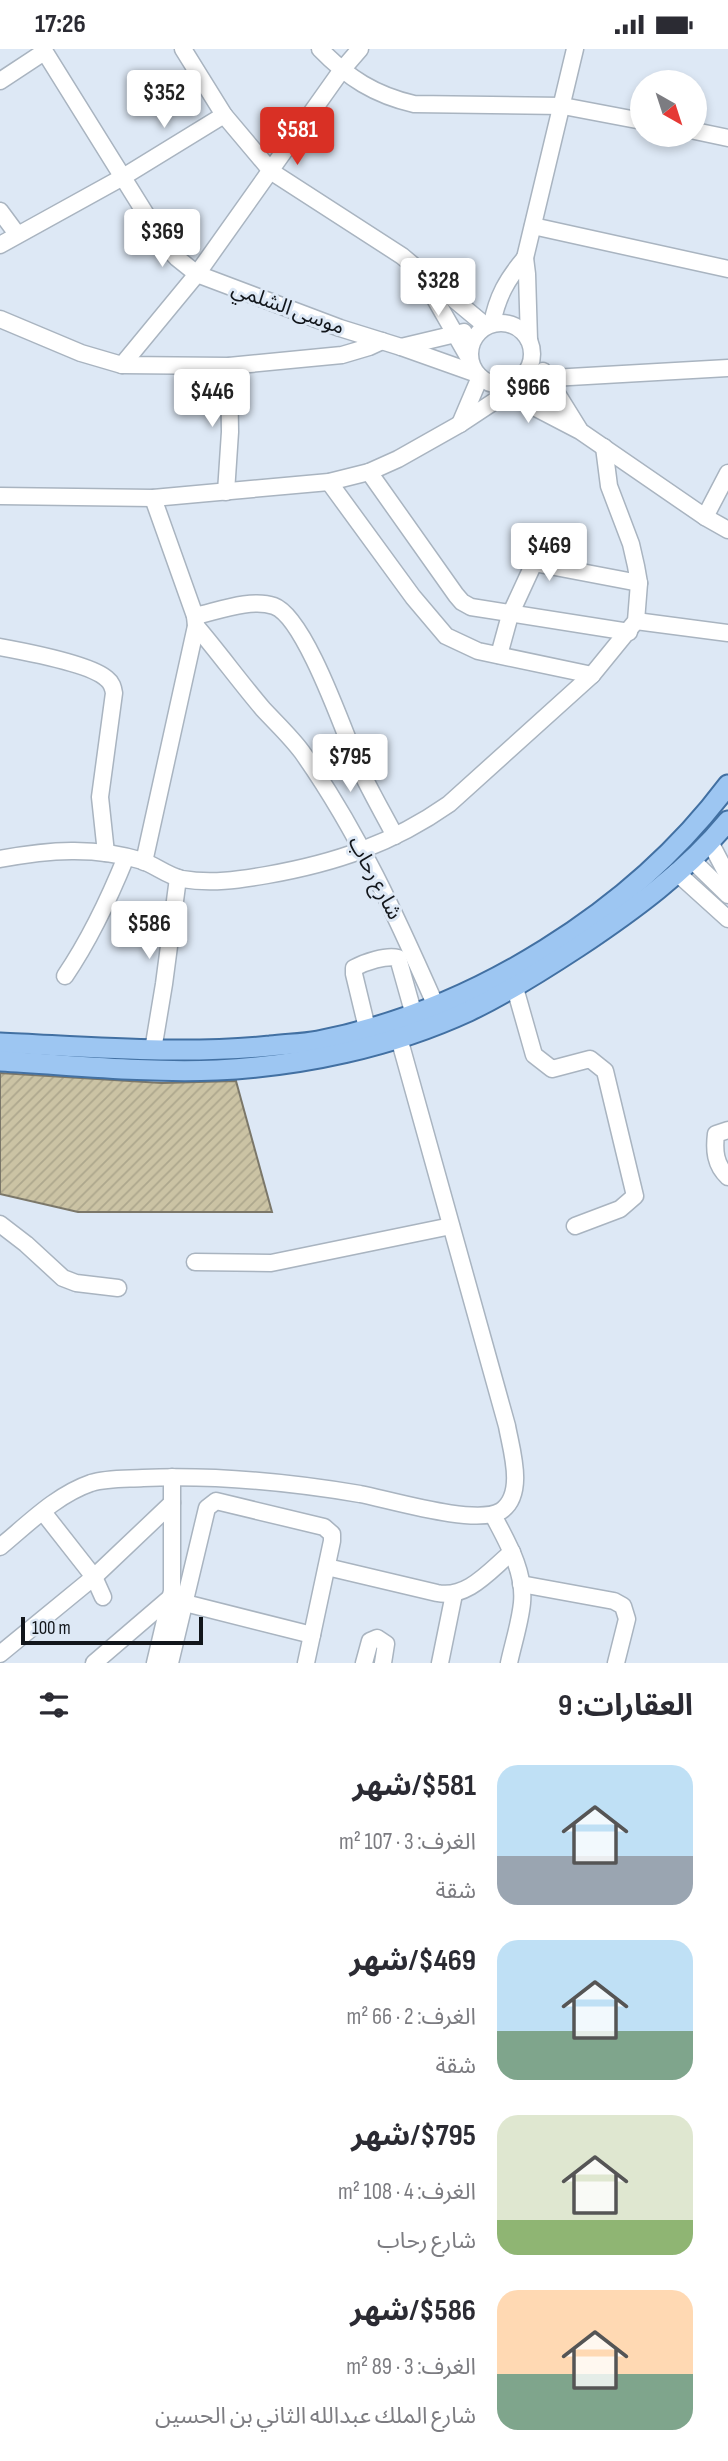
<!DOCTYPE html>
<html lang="ar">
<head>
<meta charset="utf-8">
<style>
  :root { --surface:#fff; --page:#f2f2f3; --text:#2b2b33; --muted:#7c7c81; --accent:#d93025 }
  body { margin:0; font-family:"Sofia Sans Condensed","Noto Sans Arabic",sans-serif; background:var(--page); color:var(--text); direction:rtl; height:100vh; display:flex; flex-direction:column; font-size:26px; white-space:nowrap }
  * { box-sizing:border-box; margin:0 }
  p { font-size:23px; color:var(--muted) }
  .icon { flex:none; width:38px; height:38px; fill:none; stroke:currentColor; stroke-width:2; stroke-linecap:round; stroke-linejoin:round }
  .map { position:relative; height:1614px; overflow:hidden; direction:ltr }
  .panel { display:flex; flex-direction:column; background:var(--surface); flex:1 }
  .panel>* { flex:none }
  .needle { width:46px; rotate:141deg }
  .buttons { position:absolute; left:630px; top:21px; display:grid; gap:14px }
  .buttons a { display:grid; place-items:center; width:77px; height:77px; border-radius:50%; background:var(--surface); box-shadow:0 4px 10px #0003; font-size:35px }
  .scale { position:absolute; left:21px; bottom:18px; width:182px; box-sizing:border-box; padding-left:7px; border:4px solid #12161b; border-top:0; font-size:19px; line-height:24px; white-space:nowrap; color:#12161b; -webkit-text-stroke:5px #dde8f5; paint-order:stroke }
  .price { position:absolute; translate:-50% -60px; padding:0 16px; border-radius:7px; background:#fff; color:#222; font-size:23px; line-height:46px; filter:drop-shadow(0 2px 4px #0008) }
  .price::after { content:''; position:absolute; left:50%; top:42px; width:21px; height:16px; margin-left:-10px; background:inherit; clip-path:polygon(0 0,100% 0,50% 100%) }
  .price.on { background:var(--accent); color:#fff }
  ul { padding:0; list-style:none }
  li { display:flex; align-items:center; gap:21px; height:175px; padding:0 35px }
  li span { display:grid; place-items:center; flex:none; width:196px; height:140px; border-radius:21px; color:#555 }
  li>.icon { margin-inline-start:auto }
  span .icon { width:84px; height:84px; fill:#fffc; stroke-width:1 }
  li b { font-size:30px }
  h2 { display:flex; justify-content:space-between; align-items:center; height:84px; padding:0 35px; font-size:30px }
  .status { display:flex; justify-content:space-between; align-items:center; height:49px; padding:0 35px; background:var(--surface); direction:ltr }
  .status svg { height:19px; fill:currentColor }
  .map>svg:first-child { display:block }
  .building { fill:url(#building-hatch); stroke:#7b7769; stroke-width:2 }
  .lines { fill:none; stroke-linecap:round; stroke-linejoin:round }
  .minor-casing { stroke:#a9b4c0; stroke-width:19 }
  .major-casing { stroke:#4270a2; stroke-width:23 }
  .minor { stroke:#fff; stroke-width:16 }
  .major { stroke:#9dc6f2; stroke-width:19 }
  .labels { text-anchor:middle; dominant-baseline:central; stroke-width:6; stroke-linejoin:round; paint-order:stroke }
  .street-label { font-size:21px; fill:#12161b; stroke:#dde8f5 }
</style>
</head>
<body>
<div class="status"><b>17:26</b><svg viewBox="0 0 49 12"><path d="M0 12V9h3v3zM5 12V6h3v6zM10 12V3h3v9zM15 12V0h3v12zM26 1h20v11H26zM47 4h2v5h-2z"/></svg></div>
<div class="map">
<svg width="728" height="1614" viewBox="0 0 728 1614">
  <defs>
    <pattern id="building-hatch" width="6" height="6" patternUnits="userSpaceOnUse" patternTransform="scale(1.75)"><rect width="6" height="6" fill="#cbc3a4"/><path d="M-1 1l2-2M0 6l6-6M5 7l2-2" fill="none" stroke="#ada78d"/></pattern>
  </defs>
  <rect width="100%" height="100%" fill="#dde8f5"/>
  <path class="building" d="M 0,1024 L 162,1034 L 236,1032 L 272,1163 L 78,1163 L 0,1145 Z"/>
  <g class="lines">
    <g class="minor-casing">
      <g id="minor">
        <path d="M 43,0 L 165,196 L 177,209 L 197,225 L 340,279 L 401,298 L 477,325"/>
        <path d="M 183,0 L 224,66 L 272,123 L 402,207 L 486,277"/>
        <path d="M 320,0 C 348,29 375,46 414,55 L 563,57 L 642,72"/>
        <path d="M 0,32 L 44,3"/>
        <path d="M 695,82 L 728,89"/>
        <path d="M 0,162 L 17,185"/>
        <path d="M 533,177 L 728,220"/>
        <path d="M 0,196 L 123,128 L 224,66"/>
        <path d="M 525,209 L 575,0"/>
        <path d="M 426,234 L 470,311"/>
        <path d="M 0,270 L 81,304 L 122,316 L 229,317 L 342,306 L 369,298 L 382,292"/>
        <circle cx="501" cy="305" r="31"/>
        <path d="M 492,275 C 497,248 507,230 525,209 L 527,225 L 529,291"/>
        <path d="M 401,298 L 464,283"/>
        <path d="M 122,316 L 197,225 L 341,22 L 360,0"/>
        <path d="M 543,322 L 579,380"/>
        <path d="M 517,331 L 728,319"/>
        <path d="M 497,336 L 507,344 L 580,382 L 705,468 L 728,481"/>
        <path d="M 460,375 L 480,328"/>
        <path d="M 369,423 L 456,546 L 462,553 L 471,558 L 629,583"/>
        <path d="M 329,433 L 413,548 L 446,587 L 478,602 L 592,626"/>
        <path d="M 226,443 L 230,383 L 229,317"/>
        <path d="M 0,447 L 153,449 L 329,433 L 369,423 L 398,410 L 460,375 L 507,344 L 512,334"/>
        <path d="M 705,468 L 728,424"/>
        <path d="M 195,567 C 218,562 251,549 274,557 C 305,568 344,683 358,716 C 369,740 383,764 395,787"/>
        <path d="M 636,572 L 728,584"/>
        <path d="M 196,577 C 219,604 240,633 263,660 C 276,674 291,688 302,703 C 358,782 397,869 436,957"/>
        <path d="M 0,598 C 22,602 92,615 107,630 C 112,634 113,638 114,644 L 100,748 L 106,804"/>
        <path d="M 499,606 L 510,566 L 534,514 L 639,534"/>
        <path d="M 710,793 L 728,827"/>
        <path d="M 0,810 C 48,801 95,797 143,812 C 156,817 168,827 182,830 C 211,835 238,831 267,826 C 335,814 392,795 449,755 L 592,626 L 636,572 L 639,534 L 636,517 L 631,495 L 609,437 L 604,398"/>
        <path d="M 691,810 L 728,846"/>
        <path d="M 144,813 L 196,577 L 195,567 L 153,449"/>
        <path d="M 676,823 L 728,870"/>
        <path d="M 65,927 C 90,890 109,850 126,808"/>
        <path d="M 515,939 L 534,1006 L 552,1020 L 590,1010 L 605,1022 L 635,1147 L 620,1160 L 575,1177"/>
        <path d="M 367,979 L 354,925 L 354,919 C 365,913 386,906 398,909 L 414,966"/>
        <path d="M 153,1001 L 164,935 L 178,829"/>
        <path d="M 728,1081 L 716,1085 C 714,1101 715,1116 728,1128"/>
        <path d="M 0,1175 L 26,1195 L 63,1229 L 76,1234 L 118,1239"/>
        <path d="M 195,1213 L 271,1214 L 451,1177"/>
        <path d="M 43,1463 L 94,1528 L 103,1548"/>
        <path d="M 493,1466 C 507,1493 525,1522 522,1554 C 520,1574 513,1595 509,1614"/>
        <path d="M 0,1498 C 28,1475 56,1446 91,1434 C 107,1429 126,1430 143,1429 C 215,1426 289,1433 360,1445 C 391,1451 476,1477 501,1462 C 526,1445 511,1400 507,1377 L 399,989"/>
        <path d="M 327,1518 L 437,1544 C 468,1550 490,1521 512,1503"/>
        <path d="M 521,1535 L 614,1552 L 623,1557 L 627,1570 L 616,1614"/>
        <path d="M 185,1554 L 312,1586"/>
        <path d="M 0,1605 L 94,1528 L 172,1454"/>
        <path d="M 94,1614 L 171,1548"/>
        <path d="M 155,1614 L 172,1542 L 172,1428"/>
        <path d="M 170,1614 L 207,1459 L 216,1452 L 324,1478 L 332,1485 L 332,1492 L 306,1614"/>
        <path d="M 364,1614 L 370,1592 L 377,1589 L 386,1595 L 383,1614"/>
        <path d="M 440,1614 L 454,1545"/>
      </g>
    </g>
    <g class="major-casing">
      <g id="major">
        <path d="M 0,994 C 90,998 180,1006 270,997 C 286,995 302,995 318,992 C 473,962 633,863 728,736"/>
        <path d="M 0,1012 C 72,1016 145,1024 217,1021 C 302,1017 391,998 469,962 C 507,944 543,921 578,898 C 632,862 687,822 728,772"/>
      </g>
    </g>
    <use href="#minor" class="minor"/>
    <use href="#major" class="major"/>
  </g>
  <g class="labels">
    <g class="street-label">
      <text transform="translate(288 259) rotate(20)">موسى الشلمي</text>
      <text transform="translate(375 829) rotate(62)">شارع رحاب</text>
    </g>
  </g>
</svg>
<div class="buttons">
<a><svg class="needle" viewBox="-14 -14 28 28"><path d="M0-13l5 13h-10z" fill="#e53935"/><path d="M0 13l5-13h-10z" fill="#7c7c81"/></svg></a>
</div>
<div class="scale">100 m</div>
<b class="price" style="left:164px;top:81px">$352</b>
<b class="price on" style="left:297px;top:118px">$581</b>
<b class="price" style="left:162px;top:220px">$369</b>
<b class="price" style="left:438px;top:269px">$328</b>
<b class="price" style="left:528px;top:376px">$966</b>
<b class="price" style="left:212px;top:380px">$446</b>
<b class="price" style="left:549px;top:534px">$469</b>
<b class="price" style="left:350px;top:745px">$795</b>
<b class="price" style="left:149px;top:912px">$586</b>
</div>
<section class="panel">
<h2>العقارات: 9<svg class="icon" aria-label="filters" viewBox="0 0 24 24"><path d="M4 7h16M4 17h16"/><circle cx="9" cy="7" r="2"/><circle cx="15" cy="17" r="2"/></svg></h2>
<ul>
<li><span style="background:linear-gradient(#bfe0f5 65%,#9aa5b1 0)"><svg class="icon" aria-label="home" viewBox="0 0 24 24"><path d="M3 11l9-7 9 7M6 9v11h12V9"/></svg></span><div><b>$581/شهر</b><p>الغرف: 3 · 107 m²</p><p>شقة</p></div></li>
<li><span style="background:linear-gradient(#bfe0f5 65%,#7fa58c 0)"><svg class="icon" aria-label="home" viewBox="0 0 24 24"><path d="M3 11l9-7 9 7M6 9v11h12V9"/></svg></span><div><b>$469/شهر</b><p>الغرف: 2 · 66 m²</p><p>شقة</p></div></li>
<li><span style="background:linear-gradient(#dfe7d0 75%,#8fb573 0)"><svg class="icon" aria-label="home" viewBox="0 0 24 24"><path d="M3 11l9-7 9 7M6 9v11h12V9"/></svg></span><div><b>$795/شهر</b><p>الغرف: 4 · 108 m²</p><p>شارع رحاب</p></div></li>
<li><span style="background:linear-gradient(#ffd9b3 60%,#7fa58c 0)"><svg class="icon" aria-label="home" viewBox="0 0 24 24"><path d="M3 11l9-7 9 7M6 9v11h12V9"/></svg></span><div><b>$586/شهر</b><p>الغرف: 3 · 89 m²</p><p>شارع الملك عبدالله الثاني بن الحسين</p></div></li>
</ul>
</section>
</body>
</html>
